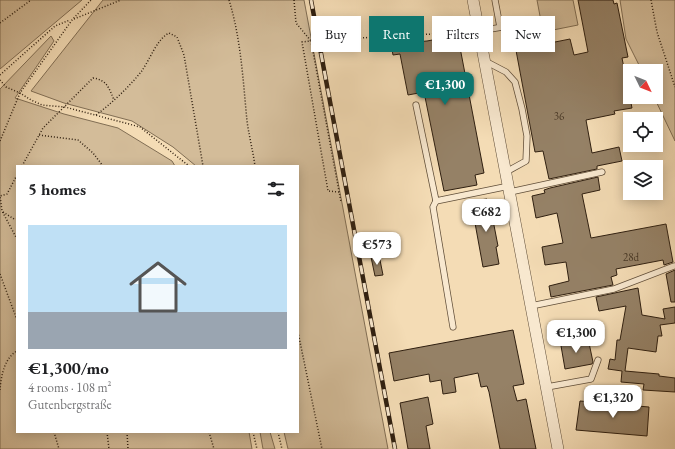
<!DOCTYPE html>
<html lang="en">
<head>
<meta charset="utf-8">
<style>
  :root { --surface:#fff; --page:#f6f6f6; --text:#202124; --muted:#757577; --line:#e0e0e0; --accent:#0f766e }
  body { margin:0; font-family:"EB Garamond",serif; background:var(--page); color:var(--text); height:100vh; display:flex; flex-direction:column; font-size:15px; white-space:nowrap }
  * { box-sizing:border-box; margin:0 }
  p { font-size:13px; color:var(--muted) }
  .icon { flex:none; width:22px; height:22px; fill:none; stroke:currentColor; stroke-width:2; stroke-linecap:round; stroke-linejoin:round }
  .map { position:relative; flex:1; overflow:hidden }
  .side { position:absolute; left:16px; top:165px; width:283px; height:268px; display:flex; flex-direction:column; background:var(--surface); border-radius:0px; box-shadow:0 2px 10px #0003 }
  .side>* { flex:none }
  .banner { position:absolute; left:311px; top:16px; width:304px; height:36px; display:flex; gap:8px }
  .needle { width:26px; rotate:133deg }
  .tools { position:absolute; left:623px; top:64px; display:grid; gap:8px }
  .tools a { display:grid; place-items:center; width:40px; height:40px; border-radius:0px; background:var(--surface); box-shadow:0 2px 10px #0003; font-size:20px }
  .price { position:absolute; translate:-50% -34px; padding:0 9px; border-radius:8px; background:#fff; color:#222; font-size:13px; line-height:26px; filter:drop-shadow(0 1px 2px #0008) }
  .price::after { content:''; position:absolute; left:50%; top:24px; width:12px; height:9px; margin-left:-6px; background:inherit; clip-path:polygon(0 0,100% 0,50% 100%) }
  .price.selected { background:var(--accent); color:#fff }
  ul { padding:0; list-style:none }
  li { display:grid; align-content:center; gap:8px; height:212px; padding:0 12px }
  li+li { border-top:1px solid var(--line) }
  li span { display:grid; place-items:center; height:124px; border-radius:0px; color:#555 }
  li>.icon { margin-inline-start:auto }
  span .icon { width:72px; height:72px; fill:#fffc; stroke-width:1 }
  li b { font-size:17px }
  h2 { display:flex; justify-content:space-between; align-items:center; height:48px; padding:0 12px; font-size:17px }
  .chip { padding:0 14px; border-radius:0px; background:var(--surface); box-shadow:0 2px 10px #0003; font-size:14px; line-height:36px }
  .chip.selected { background:var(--accent); color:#fff }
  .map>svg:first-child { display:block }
  .green { fill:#d3bc99; stroke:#816e54 }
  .building { fill:#958166; stroke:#2f1f10 }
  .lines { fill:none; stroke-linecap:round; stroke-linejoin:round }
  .service-casing { stroke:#604e39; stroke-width:7 }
  .minor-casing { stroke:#604e39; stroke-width:12 }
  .path { stroke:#2f1f10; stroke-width:1.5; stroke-dasharray:1 2; stroke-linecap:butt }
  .service { stroke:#f8e8cf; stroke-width:5.5 }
  .minor { stroke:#f8e8cf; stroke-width:11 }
  .rail-casing { stroke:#2f1f10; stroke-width:4.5 }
  .rail { stroke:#f8e8cf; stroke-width:3; stroke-dasharray:9; stroke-linecap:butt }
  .labels { text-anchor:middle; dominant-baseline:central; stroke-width:3; stroke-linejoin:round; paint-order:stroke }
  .number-label { font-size:11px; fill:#483826 }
</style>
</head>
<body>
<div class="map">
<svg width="675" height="449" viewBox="0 0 675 449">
  <rect width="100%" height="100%" fill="#f4dcb5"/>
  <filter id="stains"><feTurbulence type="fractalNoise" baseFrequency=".005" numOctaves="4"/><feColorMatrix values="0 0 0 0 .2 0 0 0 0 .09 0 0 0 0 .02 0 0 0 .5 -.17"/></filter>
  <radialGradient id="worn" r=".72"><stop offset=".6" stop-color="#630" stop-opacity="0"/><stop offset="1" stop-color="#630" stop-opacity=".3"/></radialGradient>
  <g class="green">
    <path d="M 0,0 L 82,0 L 0,69 Z"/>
    <path d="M 103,0 L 304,0 L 388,449 L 288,449 L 284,432 L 298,432 L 298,166 L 196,166 L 173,147 L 132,121 L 64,103 L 31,91 Z"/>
    <path d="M 537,0 L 573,0 L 578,25 L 543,32 Z"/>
    <path d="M 620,0 L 675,0 L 675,141 L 654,97 L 656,97 L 656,71 L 642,71 L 626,39 Z"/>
    <path d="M 51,36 L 54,41 L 15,98 L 64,114 L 118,128 L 172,161 L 175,166 L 17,166 L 17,432 L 249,432 L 252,449 L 0,449 L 0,89 Z"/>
    <path d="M 260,432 L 270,432 L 275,449 L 263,449 Z"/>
  </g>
  <g class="building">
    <path d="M 578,0 L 613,0 L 614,4 L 617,3 L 628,57 L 622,58 L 632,108 L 614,111 L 615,114 L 586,120 L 592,153 L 619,147 L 622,161 L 597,166 L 597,169 L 549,179 L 543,151 L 535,152 L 515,45 L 534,41 L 535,46 L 570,39 L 574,55 L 588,52 Z"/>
    <path d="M 454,36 L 458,37 L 484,173 L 475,175 L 477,185 L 444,191 L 424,92 L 408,95 L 400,54 L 393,55 L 391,44 L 427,41 Z"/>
    <path d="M 598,177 L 600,190 L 582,194 L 591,238 L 666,224 L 673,262 L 664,265 L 663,260 L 616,269 L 617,275 L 611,277 L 613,285 L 551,297 L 549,286 L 569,281 L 566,262 L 545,265 L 542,247 L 563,243 L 557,213 L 536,218 L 532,196 L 545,193 L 544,190 L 550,188 Z"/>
    <path d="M 487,199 L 490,215 L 492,215 L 498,246 L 496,247 L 499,264 L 483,267 L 471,201 Z"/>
    <path d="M 379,255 L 383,275 L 375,276 L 371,257 Z"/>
    <path d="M 675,270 L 675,302 L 671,302 L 666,274 Z"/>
    <path d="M 638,288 L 642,315 L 665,319 L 663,309 L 675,307 L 675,323 L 660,325 L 662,336 L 658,336 L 656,352 L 628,348 L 625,371 L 659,374 L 659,376 L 675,378 L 675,392 L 643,390 L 644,384 L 621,382 L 622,371 L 608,369 L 610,359 L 615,360 L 617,340 L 620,340 L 626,306 L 599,311 L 596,297 Z"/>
    <path d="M 513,330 L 524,384 L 513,386 L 517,401 L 526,399 L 536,449 L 500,449 L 489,392 L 487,386 L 481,387 L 478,373 L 454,378 L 456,392 L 443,394 L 441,380 L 430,382 L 429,374 L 394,381 L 389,353 Z"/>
    <path d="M 576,337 L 578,345 L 589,343 L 593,362 L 592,364 L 565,369 L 560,340 Z"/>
    <path d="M 428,397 L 433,424 L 426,426 L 430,449 L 408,449 L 400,403 Z"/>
    <path d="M 580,401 L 649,407 L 647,436 L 576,430 Z"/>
  </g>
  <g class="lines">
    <g class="service-casing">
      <g id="service">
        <path d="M 495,0 L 500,27"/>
        <path d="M 479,31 L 532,22"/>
        <path d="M 485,61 L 506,72 L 515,82 L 522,109 L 527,136 L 526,161 L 506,172"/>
        <path d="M 416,105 L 436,201 L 509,186"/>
        <path d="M 510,192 L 602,172"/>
        <path d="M 436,201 L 433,207 L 453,327"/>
        <path d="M 531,306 L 614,289 L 674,266"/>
        <path d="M 547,387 L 591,379 L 598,360"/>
      </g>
    </g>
    <g class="minor-casing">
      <path id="minor" d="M 473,0 L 558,449"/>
    </g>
    <g class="path">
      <path d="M 229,0 C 241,39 243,80 247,121 C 249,136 253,151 255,166"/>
      <path d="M 294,0 L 296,23 L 311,41 L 319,39 L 323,40 L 469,32"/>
      <path d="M 651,0 L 657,32 L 675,87"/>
      <path d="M 74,19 L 121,0"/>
      <path d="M 0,23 L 31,0"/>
      <path d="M 0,75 L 55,26 L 70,20"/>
      <path d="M 0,80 L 6,87 L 20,93 L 31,100 L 42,105 L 65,107 L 140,127 L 189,166"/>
      <path d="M 96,115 C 112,103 128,88 141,72 C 150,60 156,40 169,33 L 177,37 L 184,55 L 203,166"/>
      <path d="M 39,135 L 78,140 L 93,153 L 103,166"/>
      <path d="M 0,141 L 20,93 L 72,20 L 91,0"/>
      <path d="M 22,166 L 43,128 L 93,78 C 107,80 109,88 114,100"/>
      <path d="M 17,175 L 7,194 L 0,196 L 2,211 L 17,239"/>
      <path d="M 339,192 L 328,191 L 302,42 L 311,41 L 341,202"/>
      <path d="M 3,212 L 14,219 L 17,219"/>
      <path d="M 0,274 L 17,320"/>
      <path d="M 298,332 L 322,449"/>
      <path d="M 0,390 C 1,377 4,358 17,351"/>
      <path d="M 54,432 L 59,449"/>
      <path d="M 107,432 L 109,449"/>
      <path d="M 127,432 L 128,449"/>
      <path d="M 209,432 L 214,449"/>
      <path d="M 253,432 L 257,449"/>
      <path d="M 278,432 L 282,449"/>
    </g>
    <use href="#service" class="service"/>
    <use href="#minor" class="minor"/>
    <g class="rail-casing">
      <path id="rail" d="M 311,0 L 395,449"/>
    </g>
    <use href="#rail" class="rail"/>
  </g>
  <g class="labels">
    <g class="number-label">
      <text x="559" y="116">36</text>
      <text x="631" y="257">28d</text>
    </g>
  </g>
  <rect width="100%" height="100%" filter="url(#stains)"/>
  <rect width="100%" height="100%" fill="url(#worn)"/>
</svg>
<div class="tools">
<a><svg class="needle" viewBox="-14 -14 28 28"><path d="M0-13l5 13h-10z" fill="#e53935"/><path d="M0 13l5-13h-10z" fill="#757577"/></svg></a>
<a><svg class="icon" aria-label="locate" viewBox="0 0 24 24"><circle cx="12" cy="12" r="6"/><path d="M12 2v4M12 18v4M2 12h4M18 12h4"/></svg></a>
<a><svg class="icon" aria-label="layers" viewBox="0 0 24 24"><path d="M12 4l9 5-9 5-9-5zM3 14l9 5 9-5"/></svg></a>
</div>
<b class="price selected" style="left:445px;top:106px">€1,300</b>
<b class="price" style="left:486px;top:233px">€682</b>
<b class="price" style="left:377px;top:266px">€573</b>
<b class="price" style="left:576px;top:354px">€1,300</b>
<b class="price" style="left:613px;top:419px">€1,320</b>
<div class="banner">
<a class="chip">Buy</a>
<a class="chip selected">Rent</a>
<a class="chip">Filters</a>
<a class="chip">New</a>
</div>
<section class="side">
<h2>5 homes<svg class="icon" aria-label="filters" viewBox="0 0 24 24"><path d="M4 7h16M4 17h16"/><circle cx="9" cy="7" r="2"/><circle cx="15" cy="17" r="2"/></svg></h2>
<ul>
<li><span style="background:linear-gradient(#bfe0f5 70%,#9aa5b1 0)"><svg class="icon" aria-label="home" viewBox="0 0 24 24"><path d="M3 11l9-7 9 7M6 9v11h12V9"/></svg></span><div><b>€1,300/mo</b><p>4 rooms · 108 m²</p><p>Gutenbergstraße</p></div></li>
</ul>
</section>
</div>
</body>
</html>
